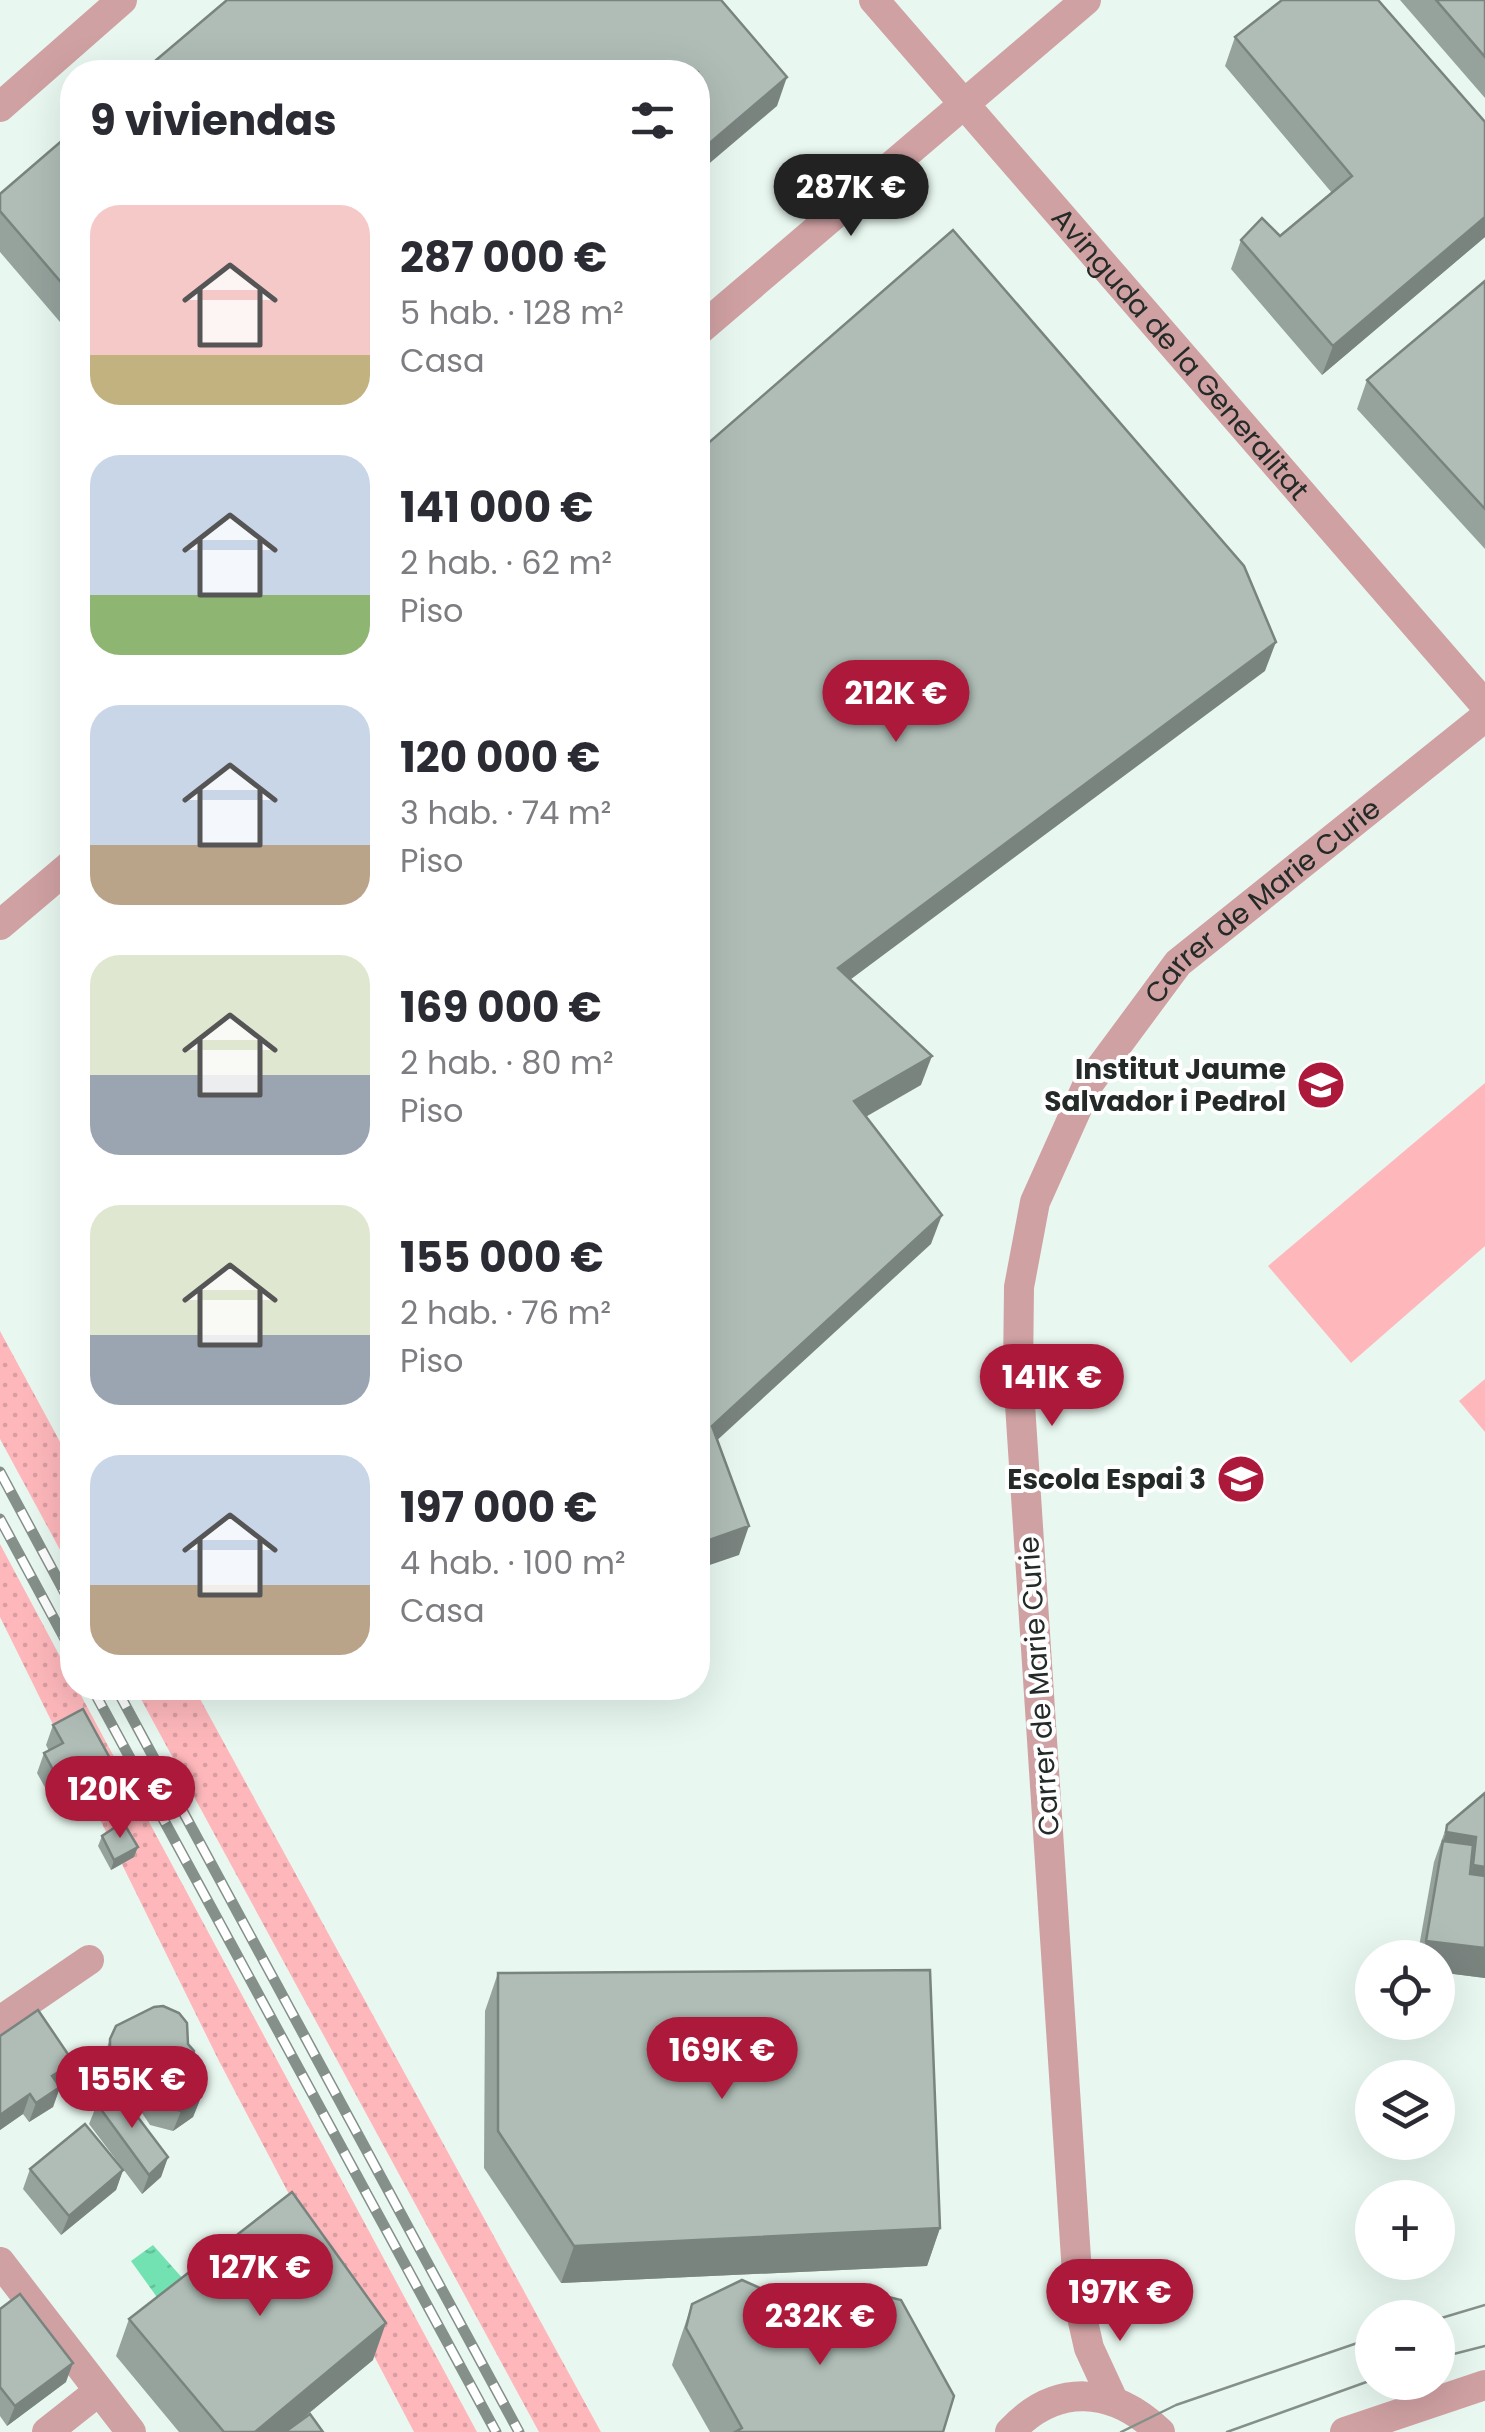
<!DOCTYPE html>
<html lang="es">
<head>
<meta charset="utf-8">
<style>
  :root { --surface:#fff; --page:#f7f7f7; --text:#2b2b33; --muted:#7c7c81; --accent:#ad193b }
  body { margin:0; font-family:Poppins,sans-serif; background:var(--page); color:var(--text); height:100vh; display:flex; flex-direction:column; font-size:38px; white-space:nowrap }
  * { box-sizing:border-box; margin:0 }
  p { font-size:32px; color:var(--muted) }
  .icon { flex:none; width:55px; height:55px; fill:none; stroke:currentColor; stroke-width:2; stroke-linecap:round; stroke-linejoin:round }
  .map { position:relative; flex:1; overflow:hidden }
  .sheet { position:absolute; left:60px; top:60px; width:650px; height:1640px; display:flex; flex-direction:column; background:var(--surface); border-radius:40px; box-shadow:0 10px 40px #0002 }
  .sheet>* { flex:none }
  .tools { position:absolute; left:1355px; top:1940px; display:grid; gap:20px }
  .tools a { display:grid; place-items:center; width:100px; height:100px; border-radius:50%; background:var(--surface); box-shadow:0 10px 40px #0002; font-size:50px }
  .price { position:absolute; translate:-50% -85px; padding:0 22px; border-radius:35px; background:var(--accent); color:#fff; font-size:32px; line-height:65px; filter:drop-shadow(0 2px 5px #0008) }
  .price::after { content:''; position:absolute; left:50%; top:60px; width:30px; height:22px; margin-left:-15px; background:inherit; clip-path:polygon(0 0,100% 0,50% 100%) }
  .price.on { background:#222; color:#fff }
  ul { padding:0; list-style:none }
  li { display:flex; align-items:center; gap:30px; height:250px; padding:0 30px }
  li span { display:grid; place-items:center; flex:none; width:280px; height:200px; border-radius:30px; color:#555 }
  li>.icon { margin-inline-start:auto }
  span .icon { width:120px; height:120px; fill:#fffc; stroke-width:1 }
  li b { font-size:42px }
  h2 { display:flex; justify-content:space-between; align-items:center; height:120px; padding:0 30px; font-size:42px }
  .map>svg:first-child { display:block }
  .grass { fill:url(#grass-dots) }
  .green { fill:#feb8bc }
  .water { fill:url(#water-ripples) }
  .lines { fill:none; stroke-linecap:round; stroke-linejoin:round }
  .minor { stroke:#d0a1a3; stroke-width:30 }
  .tram { stroke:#85908a; stroke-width:2.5 }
  .rail-casing { stroke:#85908a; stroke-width:11 }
  .rail { stroke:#fff; stroke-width:8; stroke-dasharray:22; stroke-linecap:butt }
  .wall { fill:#96a39d }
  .shaded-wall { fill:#7a847f }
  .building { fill:#afbdb6; stroke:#7a847f; stroke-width:2.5 }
  .labels { text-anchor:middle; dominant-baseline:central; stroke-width:8; stroke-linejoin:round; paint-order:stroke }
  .street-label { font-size:28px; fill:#242a27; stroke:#fff }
  .poi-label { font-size:28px; font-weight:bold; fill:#242a27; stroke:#fff; text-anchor:end }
</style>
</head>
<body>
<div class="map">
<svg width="1485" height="2432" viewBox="0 0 1485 2432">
  <defs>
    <pattern id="grass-dots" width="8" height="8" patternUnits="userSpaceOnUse" patternTransform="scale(2.5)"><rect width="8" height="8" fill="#feb8bc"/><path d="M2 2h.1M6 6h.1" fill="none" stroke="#da9ea2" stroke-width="1.8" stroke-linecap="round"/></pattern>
    <pattern id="water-ripples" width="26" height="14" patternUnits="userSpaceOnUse" patternTransform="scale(2.5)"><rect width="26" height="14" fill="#73e2b2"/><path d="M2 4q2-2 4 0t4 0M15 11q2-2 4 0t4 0" fill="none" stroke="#63c299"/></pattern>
  </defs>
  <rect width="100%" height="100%" fill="#e8f8f0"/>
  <g class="grass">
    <path d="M 0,1331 L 72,1464 L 72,1572 L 0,1439 Z"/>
    <path d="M 0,1544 L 72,1679 L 72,1688 L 77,1688 L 477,2432 L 414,2432 L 219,2061 L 0,1617 Z"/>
    <path d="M 135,1688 L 194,1688 L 601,2432 L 539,2432 Z"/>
  </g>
  <g class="green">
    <path d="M 1485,1083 L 1485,1246 L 1351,1363 L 1268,1266 Z"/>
    <path d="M 1485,1379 L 1485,1432 L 1459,1401 Z"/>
  </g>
  <path class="water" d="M 153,2245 L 185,2281 L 159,2300 L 131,2261 Z"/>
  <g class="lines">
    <g class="minor">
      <path id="s1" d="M 874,0 L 1485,705"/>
      <path d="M 0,107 L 122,0"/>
      <path d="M 698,331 L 1086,0"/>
      <path d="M 0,925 L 72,864"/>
      <path d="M 0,2021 L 89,1960"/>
      <path d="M 0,2262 L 131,2432"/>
      <path id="s2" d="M 1113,2400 L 1089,2348 L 1079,2304 L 1018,1374 L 1019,1287 L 1035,1202 L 1087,1086 L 1178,963 L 1485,717"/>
      <path d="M 47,2432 L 99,2391"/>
      <path d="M 1010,2432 C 1056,2382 1113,2387 1160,2432"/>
      <path d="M 1345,2432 L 1485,2385"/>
    </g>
    <g class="tram">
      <path d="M 1438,2319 L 1485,2305"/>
      <path d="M 1438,2358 L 1485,2346"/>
      <path d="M 1121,2432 L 1176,2405 L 1372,2338"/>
      <path d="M 1227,2432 L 1372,2380"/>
    </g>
    <g class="rail-casing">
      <g id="rail">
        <path d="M 0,1472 L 72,1606"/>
        <path d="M 0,1519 L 72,1652"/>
        <path d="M 92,1688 L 496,2432"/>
        <path d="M 116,1688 L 519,2432"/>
      </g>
    </g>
    <use href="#rail" class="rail"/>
  </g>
  <g class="wall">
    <path d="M 1400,0 L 1485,0 L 1485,98 Z"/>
    <path d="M 1235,37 L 1485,122 L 1485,237 L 1322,375 L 1231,269 L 1241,240 L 1280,236 L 1332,193 L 1225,66 Z"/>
    <path d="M 72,132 L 72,336 L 0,252 L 0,194 Z"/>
    <path d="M 1485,281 L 1485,549 L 1357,409 L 1367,380 Z"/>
    <path d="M 53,1725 L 116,1801 L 81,1820 L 71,1802 L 57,1809 L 37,1773 L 44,1753 L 49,1751 L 46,1745 Z"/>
    <path d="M 1485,1793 L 1485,1978 L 1438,1972 L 1438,1958 L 1417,1958 L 1434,1862 L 1447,1825 Z"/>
    <path d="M 102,1836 L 134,1857 L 111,1870 L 98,1846 Z"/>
    <path d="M 498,1973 L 940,2228 L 927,2266 L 561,2283 L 484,2168 L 485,2011 Z"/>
    <path d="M 0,2036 L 67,2082 L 60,2087 L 53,2107 L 29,2122 L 23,2114 L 0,2130 Z"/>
    <path d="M 110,2039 L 188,2044 L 193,2061 L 201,2097 L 193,2117 L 173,2131 L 150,2125 L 142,2113 L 140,2102 L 133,2098 L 132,2093 L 119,2092 L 168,2157 L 161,2177 L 142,2194 L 89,2124 L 97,2104 L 114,2088 L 102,2073 L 103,2059 Z"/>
    <path d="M 30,2169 L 123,2170 L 116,2190 L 61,2235 L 23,2189 Z"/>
    <path d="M 692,2304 L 791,2343 L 943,2432 L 710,2432 L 672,2365 L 679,2342 Z"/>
    <path d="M 0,2309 L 66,2382 L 7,2426 L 0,2416 Z"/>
    <path d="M 129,2319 L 373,2360 L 296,2424 L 323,2432 L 179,2432 L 116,2356 Z"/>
  </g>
  <g class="shaded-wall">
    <path d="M 787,77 L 777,106 L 698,173 L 698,153 Z"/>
    <path d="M 1485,217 L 1485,237 L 1322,375 L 1333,346 Z"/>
    <path d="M 1276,642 L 1265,671 L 827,997 L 838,968 Z"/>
    <path d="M 932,1056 L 921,1085 L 843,1130 L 854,1101 Z"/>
    <path d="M 942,1215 L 931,1244 L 701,1455 L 712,1426 Z"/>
    <path d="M 749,1526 L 739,1555 L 698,1569 L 698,1544 Z"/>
    <path d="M 78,1782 L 71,1802 L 57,1809 L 64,1790 Z"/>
    <path d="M 123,1782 L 116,1801 L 81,1820 L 88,1801 Z"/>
    <path d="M 1446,1832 L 1476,1837 L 1463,1874 L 1443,1841 Z"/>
    <path d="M 138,1847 L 134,1857 L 111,1870 L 114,1860 Z"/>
    <path d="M 1473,1865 L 1485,1867 L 1485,1906 L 1459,1902 Z"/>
    <path d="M 1426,1941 L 1485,1948 L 1485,1978 L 1438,1972 L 1438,1958 L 1420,1958 Z"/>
    <path d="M 74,2063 L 67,2082 L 45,2096 L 52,2076 Z"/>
    <path d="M 125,2072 L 139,2073 L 132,2093 L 118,2092 Z"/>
    <path d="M 60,2087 L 53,2107 L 29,2122 L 36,2103 Z"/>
    <path d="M 30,2094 L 23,2114 L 0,2130 L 0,2115 Z"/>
    <path d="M 201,2097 L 193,2117 L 173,2131 L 181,2111 Z"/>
    <path d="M 168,2157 L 161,2177 L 142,2194 L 149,2175 Z"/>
    <path d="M 123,2170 L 116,2190 L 61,2235 L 69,2216 Z"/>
    <path d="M 940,2228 L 927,2266 L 561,2283 L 574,2246 Z"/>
    <path d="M 386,2323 L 373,2360 L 286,2432 L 255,2432 Z"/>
    <path d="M 73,2363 L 66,2382 L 7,2426 L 15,2406 Z"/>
  </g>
  <g class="building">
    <path d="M 227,0 L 721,0 L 787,77 L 698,153 L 698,72 L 142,72 Z"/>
    <path d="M 1282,0 L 1378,0 L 1485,122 L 1485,217 L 1333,346 L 1241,240 L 1262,218 L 1280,236 L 1352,176 L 1235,37 Z"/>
    <path d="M 1436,0 L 1485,0 L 1485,57 Z"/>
    <path d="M 72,132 L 72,295 L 0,211 L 0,194 Z"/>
    <path d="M 953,230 L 1244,566 L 1276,642 L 838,968 L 932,1056 L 854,1101 L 942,1215 L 712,1426 L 749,1526 L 698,1544 L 698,452 Z"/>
    <path d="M 1485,281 L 1485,509 L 1367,380 Z"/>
    <path d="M 83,1709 L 123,1782 L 88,1801 L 78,1782 L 64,1790 L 44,1753 L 63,1743 L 53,1725 Z"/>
    <path d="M 1485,1793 L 1485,1867 L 1473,1865 L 1476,1837 L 1446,1832 L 1447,1825 Z"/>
    <path d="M 123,1822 L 138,1847 L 114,1860 L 102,1836 Z"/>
    <path d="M 1443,1841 L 1473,1845 L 1470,1874 L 1485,1876 L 1485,1948 L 1426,1941 Z"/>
    <path d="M 930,1970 L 940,2228 L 574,2246 L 498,2131 L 498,1973 Z"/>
    <path d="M 163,2006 L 179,2013 L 187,2023 L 188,2044 L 194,2051 L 193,2061 L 202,2071 L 203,2088 L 201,2097 L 181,2111 L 157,2105 L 149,2093 L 148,2082 L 140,2079 L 139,2073 L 125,2072 L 110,2053 L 110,2039 L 116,2026 L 154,2007 Z"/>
    <path d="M 38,2010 L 74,2063 L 52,2076 L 60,2087 L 36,2103 L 30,2094 L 0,2115 L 0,2036 Z"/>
    <path d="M 115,2087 L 168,2157 L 149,2175 L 97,2104 Z"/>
    <path d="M 85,2124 L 123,2170 L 69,2216 L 30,2169 Z"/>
    <path d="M 292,2192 L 386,2323 L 255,2432 L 224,2432 L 129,2319 Z"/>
    <path d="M 742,2280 L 760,2288 L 791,2343 L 881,2295 L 901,2300 L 954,2396 L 943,2432 L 735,2432 L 742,2428 L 686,2328 L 692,2304 Z"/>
    <path d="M 20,2294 L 73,2363 L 15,2406 L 0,2387 L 0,2309 Z"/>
    <path d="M 310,2414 L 323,2432 L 285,2432 Z"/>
  </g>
  <defs>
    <g id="school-disc" transform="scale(2.5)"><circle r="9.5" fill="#ad193b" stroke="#fff"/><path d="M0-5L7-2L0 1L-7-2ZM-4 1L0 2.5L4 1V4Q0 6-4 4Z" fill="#fff"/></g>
  </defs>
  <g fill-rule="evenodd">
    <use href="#school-disc" x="1321" y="1085"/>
    <use href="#school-disc" x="1241" y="1479"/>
  </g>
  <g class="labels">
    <g class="street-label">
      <text stroke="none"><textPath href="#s1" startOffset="468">Avinguda de la Generalitat</textPath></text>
      <text stroke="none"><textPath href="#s2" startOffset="1592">Carrer de Marie Curie</textPath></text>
      <text transform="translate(1039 1686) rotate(-94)">Carrer de Marie Curie</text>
    </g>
    <g class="poi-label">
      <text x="1286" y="1069">Institut Jaume<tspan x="1286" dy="32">Salvador i Pedrol</tspan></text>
      <text x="1206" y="1479">Escola Espai 3</text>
    </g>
  </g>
</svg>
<div class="tools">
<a><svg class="icon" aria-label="locate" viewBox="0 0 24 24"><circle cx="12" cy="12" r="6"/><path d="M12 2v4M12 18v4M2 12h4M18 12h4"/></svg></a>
<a><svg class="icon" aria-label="layers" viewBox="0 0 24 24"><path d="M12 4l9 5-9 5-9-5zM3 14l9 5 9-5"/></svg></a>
<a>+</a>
<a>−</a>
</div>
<b class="price on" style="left:851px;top:239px">287K €</b>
<b class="price" style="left:896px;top:745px">212K €</b>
<b class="price" style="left:1052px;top:1429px">141K €</b>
<b class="price" style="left:120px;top:1841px">120K €</b>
<b class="price" style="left:722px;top:2102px">169K €</b>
<b class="price" style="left:132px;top:2131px">155K €</b>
<b class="price" style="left:260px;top:2319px">127K €</b>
<b class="price" style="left:1120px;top:2344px">197K €</b>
<b class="price" style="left:820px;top:2368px">232K €</b>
<section class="sheet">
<h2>9 viviendas<svg class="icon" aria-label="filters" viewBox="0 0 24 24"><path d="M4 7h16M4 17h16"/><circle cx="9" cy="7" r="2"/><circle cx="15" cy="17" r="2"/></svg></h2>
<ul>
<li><span style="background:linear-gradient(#f6c9c9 75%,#c2b280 0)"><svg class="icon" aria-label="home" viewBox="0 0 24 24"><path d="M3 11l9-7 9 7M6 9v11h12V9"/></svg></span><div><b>287 000 €</b><p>5 hab. · 128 m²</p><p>Casa</p></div></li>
<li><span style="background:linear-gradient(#c9d6e8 70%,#8fb573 0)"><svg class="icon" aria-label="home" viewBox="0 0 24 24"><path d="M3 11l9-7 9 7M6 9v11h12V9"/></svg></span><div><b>141 000 €</b><p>2 hab. · 62 m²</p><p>Piso</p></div></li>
<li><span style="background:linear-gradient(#c9d6e8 70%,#b9a48a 0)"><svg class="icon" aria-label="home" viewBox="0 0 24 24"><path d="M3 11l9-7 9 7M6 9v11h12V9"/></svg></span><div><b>120 000 €</b><p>3 hab. · 74 m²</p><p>Piso</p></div></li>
<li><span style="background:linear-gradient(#dfe7d0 60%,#9aa5b1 0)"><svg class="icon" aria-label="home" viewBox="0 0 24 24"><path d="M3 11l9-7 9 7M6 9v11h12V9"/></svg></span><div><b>169 000 €</b><p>2 hab. · 80 m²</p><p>Piso</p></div></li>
<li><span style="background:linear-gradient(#dfe7d0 65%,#9aa5b1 0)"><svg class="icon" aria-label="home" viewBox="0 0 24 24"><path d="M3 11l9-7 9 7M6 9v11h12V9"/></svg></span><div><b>155 000 €</b><p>2 hab. · 76 m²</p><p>Piso</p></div></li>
<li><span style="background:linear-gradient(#c9d6e8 65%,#b9a48a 0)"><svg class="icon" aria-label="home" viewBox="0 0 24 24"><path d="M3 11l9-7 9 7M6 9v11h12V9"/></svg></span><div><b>197 000 €</b><p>4 hab. · 100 m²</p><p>Casa</p></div></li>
</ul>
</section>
</div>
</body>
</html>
